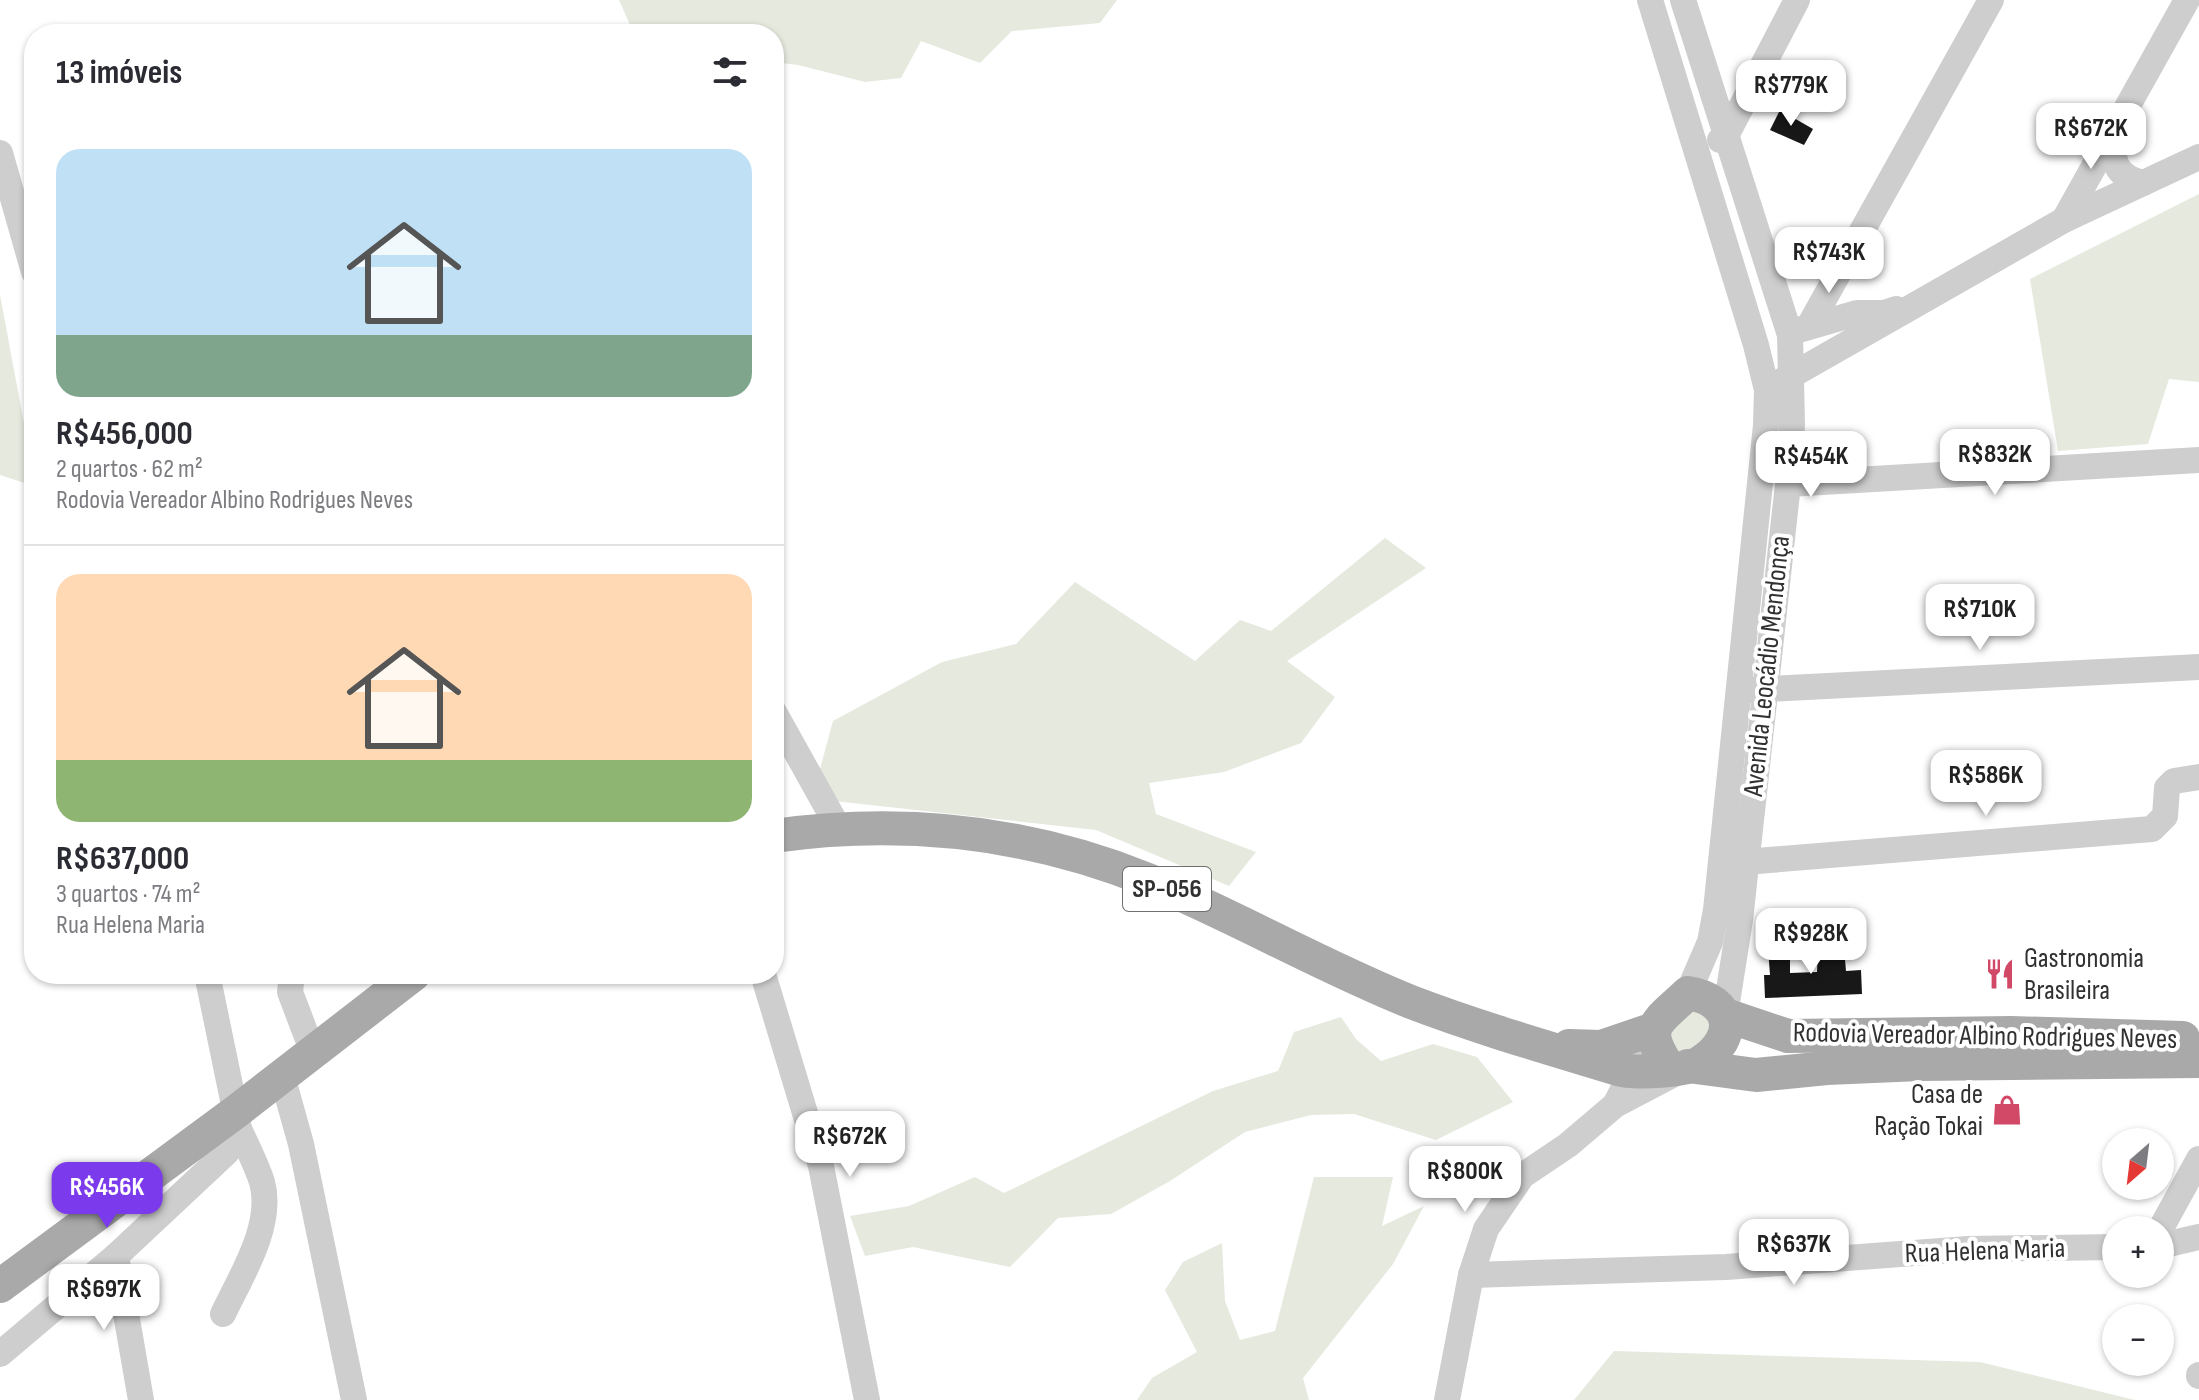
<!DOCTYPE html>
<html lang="pt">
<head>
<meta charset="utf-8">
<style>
  :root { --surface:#fff; --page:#f7f7f7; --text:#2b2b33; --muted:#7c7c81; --line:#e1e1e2; --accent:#7c3aed }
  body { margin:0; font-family:"Sofia Sans Condensed",sans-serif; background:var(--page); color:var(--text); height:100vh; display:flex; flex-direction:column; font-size:30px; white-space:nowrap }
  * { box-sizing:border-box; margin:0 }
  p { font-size:26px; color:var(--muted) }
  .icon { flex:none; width:44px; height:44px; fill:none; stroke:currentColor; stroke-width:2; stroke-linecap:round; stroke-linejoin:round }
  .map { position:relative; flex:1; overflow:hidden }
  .sheet { position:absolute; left:24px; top:24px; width:760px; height:960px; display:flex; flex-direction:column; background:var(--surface); border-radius:32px; box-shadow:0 2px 6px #0004 }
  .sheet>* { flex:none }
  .needle { width:52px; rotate:208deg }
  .controls { position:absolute; left:2102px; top:1128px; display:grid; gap:16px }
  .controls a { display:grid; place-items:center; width:72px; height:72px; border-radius:50%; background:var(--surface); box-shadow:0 2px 6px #0004; font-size:40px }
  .price { position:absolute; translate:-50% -68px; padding:0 18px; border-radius:16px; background:#fff; color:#222; font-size:26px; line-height:52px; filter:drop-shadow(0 2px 4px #0008) }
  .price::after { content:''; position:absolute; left:50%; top:48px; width:24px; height:18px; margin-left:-12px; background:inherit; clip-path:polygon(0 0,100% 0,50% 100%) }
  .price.active { background:var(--accent); color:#fff }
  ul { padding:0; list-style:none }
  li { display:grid; align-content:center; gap:16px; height:424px; padding:0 32px }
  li+li { border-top:2px solid var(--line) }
  li span { display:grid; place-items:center; height:248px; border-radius:24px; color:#555 }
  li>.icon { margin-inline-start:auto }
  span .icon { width:144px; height:144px; fill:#fffc; stroke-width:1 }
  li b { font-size:34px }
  h2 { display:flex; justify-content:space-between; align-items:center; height:96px; padding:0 32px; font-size:34px }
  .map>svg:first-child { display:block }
  .green { fill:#e5e9de }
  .building { fill:#181818 }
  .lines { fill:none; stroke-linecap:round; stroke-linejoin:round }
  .minor { stroke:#cecece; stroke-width:26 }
  .major { stroke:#a9a9a9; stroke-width:34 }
  .labels { text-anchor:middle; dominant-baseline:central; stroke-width:8; stroke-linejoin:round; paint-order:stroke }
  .shield { fill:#fff; stroke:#6f6f6f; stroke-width:2 }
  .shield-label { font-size:26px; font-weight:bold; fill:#313131 }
  .street-label { font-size:28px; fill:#313131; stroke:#fff }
  .poi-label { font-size:28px; fill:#313131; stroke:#fff; text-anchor:start }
</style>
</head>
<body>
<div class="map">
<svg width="2199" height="1400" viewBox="0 0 2199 1400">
  <rect width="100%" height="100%" fill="#fff"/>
  <g class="green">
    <path d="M 619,0 L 1117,0 L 1100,23 L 1012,31 L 980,63 L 921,41 L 901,78 L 865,82 L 798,65 L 774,62 L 774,34 L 634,34 Z"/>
    <path d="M 2199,194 L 2199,382 L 2169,379 L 2148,444 L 2058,451 L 2030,279 Z"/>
    <path d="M 0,295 L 34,477 L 34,486 L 0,475 Z"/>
    <path d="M 1385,538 L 1426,568 L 1287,661 L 1335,697 L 1301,743 L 1224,772 L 1149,783 L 1156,814 L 1256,852 L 1229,886 L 1096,830 L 834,801 L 820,769 L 833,721 L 942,662 L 1016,644 L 1075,582 L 1195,661 L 1240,620 L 1271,631 Z"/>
    <path d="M 1705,1008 L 1716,1033 L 1681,1055 L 1665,1035 L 1695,1009 Z"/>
    <path d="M 1341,1017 L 1356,1039 L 1381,1061 L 1433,1044 L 1477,1057 L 1513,1102 L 1436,1140 L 1354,1114 L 1311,1115 L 1245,1132 L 1170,1181 L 1111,1214 L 1058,1218 L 1010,1267 L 913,1247 L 865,1256 L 850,1216 L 909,1206 L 975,1177 L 1004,1193 L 1213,1091 L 1278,1071 L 1294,1032 Z"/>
    <path d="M 1314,1177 L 1393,1177 L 1382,1226 L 1424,1206 L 1393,1264 L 1303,1378 L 1309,1400 L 1137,1400 L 1152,1378 L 1197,1352 L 1165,1290 L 1183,1262 L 1222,1243 L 1225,1301 L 1240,1340 L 1275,1331 Z"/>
    <path d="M 1614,1351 L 1980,1362 L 2135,1400 L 1574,1400 Z"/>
  </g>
  <g class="building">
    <path d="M 1780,110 L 1813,129 L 1804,145 L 1770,130 Z"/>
    <path d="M 1768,948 L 1790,948 L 1790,973 L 1817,972 L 1818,948 L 1844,948 L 1846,971 L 1861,970 L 1862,994 L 1765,998 L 1764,975 L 1770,975 Z"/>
  </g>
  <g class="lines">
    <g class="minor">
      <path d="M 1650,0 L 1756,345 L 1767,390 L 1766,425 L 1716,910 L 1710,942 L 1688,993"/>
      <path d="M 1683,0 L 1790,335 L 1792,425 L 1788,484 L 1740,920 L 1725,1015"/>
      <path d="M 2117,132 C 2109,158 2115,177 2143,183"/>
      <path d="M 1720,140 L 1727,134 L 1797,0"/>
      <path d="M 0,153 L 34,272"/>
      <path d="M 2064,220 L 2187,0"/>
      <path d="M 1809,326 L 1991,0"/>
      <path d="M 1802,329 L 1857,313 L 1884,313 L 1896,309"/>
      <path d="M 1780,382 L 2064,220 L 2199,157"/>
      <path d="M 1788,484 L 2199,460"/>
      <path d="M 1747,690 L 2199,667"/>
      <path d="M 774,712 L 838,827"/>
      <path d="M 1745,862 L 2152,829 L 2165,816 L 2167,788 L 2174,781 L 2199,777"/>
      <path d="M 292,974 L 290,992 L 312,1050"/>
      <path d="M 763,974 L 821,1166 L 867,1400"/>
      <path d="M 1641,1055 L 1615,1105 L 1676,1073"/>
      <path d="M 282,1076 L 301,1144 L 354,1400"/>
      <path d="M 2160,1230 L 2199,1159"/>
      <path d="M 2160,1246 L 2199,1237"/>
      <path d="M 116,1256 L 141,1400"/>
      <path d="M 1471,1275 L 1726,1267 L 1968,1249 L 2116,1247"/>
      <path d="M 223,1314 C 241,1276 274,1225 262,1182 C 256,1164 247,1146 239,1129"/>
      <path d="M 0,1354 L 116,1256 L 227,1152 L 239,1129 L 207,974"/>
      <path d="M 2199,1375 L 2199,1376"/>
      <path d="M 1447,1400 L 1471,1275 L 1486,1229 L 1522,1176 L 1568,1145 L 1615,1105"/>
    </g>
    <g class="major">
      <path d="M 774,836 C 903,818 1027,831 1148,880 C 1237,917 1321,966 1411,1002 C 1479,1028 1549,1048 1618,1069 C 1634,1074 1688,1071 1701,1062 C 1739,1037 1733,1000 1688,993 C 1656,1024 1641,1025 1669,1068"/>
      <path d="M 1725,1015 L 1788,1036 L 2011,1033 L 2183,1038"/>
      <path d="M 1569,1046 L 1601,1047 L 1654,1029"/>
      <path d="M 1688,1066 L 1756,1075 L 1827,1068 L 1920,1064 L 2199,1061"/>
      <path d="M 0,1286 L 237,1111 L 414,974"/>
    </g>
  </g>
  <defs>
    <g id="restaurant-bare" transform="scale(2.4)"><path d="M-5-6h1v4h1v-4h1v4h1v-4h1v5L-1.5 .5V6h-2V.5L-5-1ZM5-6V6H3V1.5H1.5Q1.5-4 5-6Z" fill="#d24968" stroke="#fff" stroke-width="2.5" paint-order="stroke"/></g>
    <g id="shop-bare" transform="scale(2.4)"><path d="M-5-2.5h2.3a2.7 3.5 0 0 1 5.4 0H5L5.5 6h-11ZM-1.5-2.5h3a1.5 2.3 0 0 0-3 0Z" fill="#d24968" stroke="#fff" stroke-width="2.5" paint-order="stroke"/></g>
  </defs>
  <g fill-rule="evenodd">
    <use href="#restaurant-bare" x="2000" y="974"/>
    <use href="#shop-bare" x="2007" y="1110"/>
  </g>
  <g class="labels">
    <rect class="shield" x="1123" y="867" width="88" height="44" rx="6"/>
    <g class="shield-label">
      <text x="1167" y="889">SP-056</text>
    </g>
    <g class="street-label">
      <text transform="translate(1767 666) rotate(-84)">Avenida Leocádio Mendonça</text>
      <text transform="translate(1985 1036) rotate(1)">Rodovia Vereador Albino Rodrigues Neves</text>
      <text transform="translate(1985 1251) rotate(-2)">Rua Helena Maria</text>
    </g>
    <g class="poi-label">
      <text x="2024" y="958">Gastronomia<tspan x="2024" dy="32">Brasileira</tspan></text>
      <text x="1983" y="1094" text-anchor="end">Casa de<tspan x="1983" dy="32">Ração Tokai</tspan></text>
    </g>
  </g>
</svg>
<div class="controls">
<a><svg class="needle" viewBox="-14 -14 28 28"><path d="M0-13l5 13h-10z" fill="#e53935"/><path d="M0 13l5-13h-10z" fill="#7c7c81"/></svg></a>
<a>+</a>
<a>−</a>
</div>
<b class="price" style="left:1791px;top:128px">R$779K</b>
<b class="price" style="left:2091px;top:171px">R$672K</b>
<b class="price" style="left:1829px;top:295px">R$743K</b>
<b class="price" style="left:1995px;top:497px">R$832K</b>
<b class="price" style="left:1811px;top:499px">R$454K</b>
<b class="price" style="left:1980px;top:652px">R$710K</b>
<b class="price" style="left:1986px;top:818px">R$586K</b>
<b class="price" style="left:1811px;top:976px">R$928K</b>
<b class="price" style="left:850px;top:1179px">R$672K</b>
<b class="price" style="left:1465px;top:1214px">R$800K</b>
<b class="price active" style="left:107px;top:1230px">R$456K</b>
<b class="price" style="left:1794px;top:1287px">R$637K</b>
<b class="price" style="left:104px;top:1332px">R$697K</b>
<section class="sheet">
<h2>13 imóveis<svg class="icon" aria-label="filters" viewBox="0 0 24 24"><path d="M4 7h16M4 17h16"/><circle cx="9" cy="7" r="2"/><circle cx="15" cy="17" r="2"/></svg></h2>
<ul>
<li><span style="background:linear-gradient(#bfe0f5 75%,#7fa58c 0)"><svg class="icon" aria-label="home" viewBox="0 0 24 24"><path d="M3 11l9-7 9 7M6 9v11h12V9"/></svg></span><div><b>R$456,000</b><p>2 quartos · 62 m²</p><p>Rodovia Vereador Albino Rodrigues Neves</p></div></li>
<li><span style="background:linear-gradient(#ffd9b3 75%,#8fb573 0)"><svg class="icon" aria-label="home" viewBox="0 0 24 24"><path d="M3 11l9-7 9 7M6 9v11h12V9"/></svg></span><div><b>R$637,000</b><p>3 quartos · 74 m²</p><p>Rua Helena Maria</p></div></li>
</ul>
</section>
</div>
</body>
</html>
